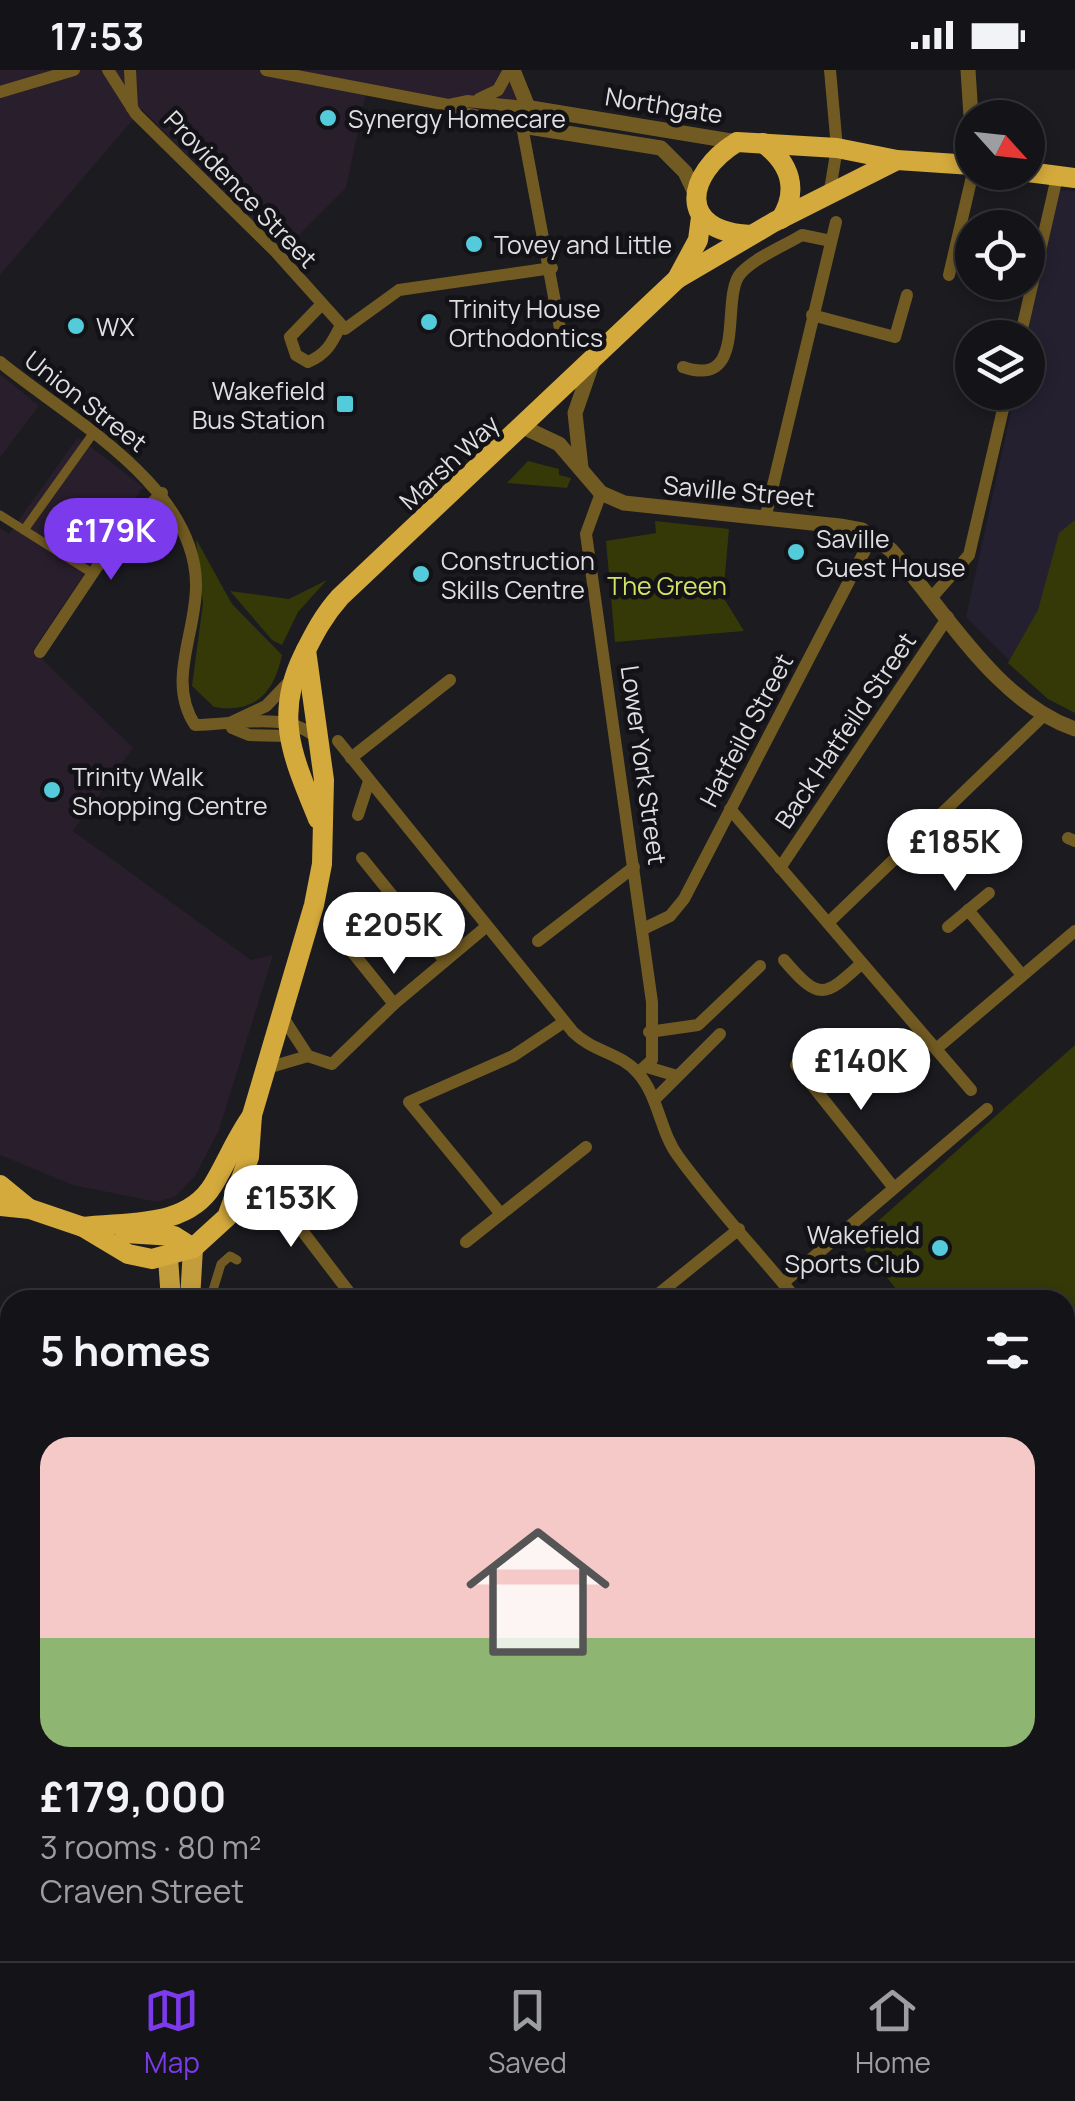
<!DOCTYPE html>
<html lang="en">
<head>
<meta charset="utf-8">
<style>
  :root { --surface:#141418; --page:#212125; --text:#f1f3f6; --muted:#9d9ea2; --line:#333337; --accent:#7c3aed }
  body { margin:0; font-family:Manrope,sans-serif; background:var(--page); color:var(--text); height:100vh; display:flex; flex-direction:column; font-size:38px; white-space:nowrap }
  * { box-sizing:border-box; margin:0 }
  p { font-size:32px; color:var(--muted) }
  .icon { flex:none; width:55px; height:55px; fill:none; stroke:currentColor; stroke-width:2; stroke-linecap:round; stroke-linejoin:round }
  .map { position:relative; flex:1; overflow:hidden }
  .sheet { position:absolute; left:0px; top:1220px; width:1075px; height:672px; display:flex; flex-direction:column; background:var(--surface); border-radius:30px 30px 0 0; box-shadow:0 5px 15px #0003,0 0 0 2px var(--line) }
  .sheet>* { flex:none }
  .needle { width:65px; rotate:117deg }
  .fabs { position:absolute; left:955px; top:30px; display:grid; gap:20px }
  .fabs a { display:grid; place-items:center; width:90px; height:90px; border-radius:50%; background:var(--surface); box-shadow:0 5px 15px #0003,0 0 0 2px var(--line); font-size:50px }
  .price { position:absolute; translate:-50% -85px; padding:0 22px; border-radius:35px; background:#fff; color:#222; font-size:32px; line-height:65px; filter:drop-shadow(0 2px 5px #0008) }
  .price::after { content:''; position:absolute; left:50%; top:60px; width:30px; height:22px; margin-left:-15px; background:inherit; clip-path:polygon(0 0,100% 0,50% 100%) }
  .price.active { background:var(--accent); color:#fff }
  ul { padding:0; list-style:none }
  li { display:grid; align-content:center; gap:20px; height:530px; padding:0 40px }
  li span { display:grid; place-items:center; height:310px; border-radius:30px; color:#555 }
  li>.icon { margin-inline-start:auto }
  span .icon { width:180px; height:180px; fill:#fffc; stroke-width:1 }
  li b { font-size:42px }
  h2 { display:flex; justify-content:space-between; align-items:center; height:120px; padding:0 40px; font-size:42px }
  .status { display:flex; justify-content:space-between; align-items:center; height:70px; padding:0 50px; background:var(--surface); direction:ltr }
  .status svg { height:28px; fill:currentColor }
  .tab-bar { display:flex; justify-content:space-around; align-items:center; height:140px; border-top:2px solid var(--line); background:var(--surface); font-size:28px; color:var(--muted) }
  .tab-bar a { display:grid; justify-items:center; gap:5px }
  .tab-bar .active { color:var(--accent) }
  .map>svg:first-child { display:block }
  .commercial { fill:#291e2c }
  .education { fill:#242030 }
  .green { fill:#353908 }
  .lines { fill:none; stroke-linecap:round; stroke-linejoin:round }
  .pedestrian { stroke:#725b22; stroke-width:9 }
  .minor { stroke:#725b22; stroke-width:12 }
  .tertiary { stroke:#725b22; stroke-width:15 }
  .primary { stroke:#c39d3c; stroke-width:20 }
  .trunk { stroke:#d4aa3c; stroke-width:20 }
  .poi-dot { fill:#53cbda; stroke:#121217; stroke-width:4 }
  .labels { text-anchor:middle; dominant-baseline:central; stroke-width:9; stroke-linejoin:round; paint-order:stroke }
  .street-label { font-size:25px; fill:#dfdfe2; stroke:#121217 }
  .poi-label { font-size:25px; fill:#dfdfe2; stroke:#121217; text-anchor:start }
  .park-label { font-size:25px; fill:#d6e266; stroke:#121217 }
</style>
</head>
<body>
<div class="status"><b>17:53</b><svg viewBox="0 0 49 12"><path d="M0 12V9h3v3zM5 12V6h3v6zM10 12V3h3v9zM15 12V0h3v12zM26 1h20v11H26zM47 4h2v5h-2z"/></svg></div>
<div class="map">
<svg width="1075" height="1891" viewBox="0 0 1075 1891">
  <rect width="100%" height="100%" fill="#1b1b20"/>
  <g class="commercial">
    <path d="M 0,0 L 522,0 L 530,33 L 528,51 L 366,23 L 346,118 L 282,182 L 142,39 L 0,205 Z"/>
    <path d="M 0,304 L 39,336 L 0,387 Z"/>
    <path d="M 78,367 L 143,417 L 33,580 L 133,678 L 73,761 L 251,890 L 273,885 L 219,1060 L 195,1106 L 176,1126 L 157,1132 L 73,1115 L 0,1085 L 0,458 L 9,464 Z"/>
    <path d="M 10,1487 L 10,1649 L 0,1667 L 0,1493 L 7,1495 Z"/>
  </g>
  <path class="education" d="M 1059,120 L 1075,121 L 1075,643 L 1048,629 L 966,547 L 1015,323 L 1028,322 L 1027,267 Z"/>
  <g class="green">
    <path d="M 528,391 L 559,399 L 559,405 L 571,408 L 567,418 L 507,413 Z"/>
    <path d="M 1075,450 L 1075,643 L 1048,629 L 1008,593 L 1038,540 L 1059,463 Z"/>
    <path d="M 655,451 L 729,459 L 723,527 L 744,561 L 615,572 L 606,471 L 656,463 Z"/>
    <path d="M 196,469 L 232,534 L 282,585 C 274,623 255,644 214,637 L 192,616 L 203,533 Z"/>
    <path d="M 327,510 L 298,542 L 282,575 L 272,570 L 230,521 L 289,529 Z"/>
    <path d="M 1075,975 L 1075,1425 L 1065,1428 L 1065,1230 L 905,1230 L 857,1170 Z"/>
    <path d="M 1065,1574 L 1075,1585 L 1075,1891 L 484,1891 L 493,1882 L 1065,1882 Z"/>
  </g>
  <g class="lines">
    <g class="pedestrian">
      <path d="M 0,445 L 92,503"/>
      <path d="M 24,460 L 92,365"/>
      <path d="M 210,1230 L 221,1194 L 230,1186 L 237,1190"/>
    </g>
    <g class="minor">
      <path d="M 108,0 L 136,44 L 275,181 L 345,259 L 399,220 L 552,198"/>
      <path d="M 130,0 L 132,38"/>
      <path d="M 266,0 L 448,35 L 457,41 L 522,56 L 561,264"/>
      <path d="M 0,22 L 74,0"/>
      <path d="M 479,29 L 498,20 L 509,0"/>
      <path d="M 448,35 L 467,31 L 525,37"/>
      <path d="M 829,126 L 837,78 L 830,0"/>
      <path d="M 949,205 L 973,102"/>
      <path d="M 321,235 L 290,267 L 296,285 L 308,292 C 327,284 332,273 341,255"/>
      <path d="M 812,245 L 895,267 L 907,225"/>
      <path d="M 1020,268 L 1057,107"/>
      <path d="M 0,292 C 68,348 195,415 196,514 C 197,562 166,611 195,655 C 234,655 287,640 318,669"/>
      <path d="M 683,297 C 750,320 719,226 741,203 C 756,187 784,176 802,165 L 831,171"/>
      <path d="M 601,423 L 586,464 L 652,932 L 652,990 L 638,1003"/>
      <path d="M 765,449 L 836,152"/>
      <path d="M 933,526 L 969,485 L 1007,322"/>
      <path d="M 40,582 L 117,467 L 162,423"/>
      <path d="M 232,652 L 266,636 L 291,610"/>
      <path d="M 232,658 L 249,665 L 288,666 L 294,661"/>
      <path d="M 338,671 L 573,962 C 593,982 621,983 638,1003 C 659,1027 660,1062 678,1086 C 714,1136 758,1182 797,1230"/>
      <path d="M 351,688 L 450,610"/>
      <path d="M 730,739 L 971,1020"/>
      <path d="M 358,745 L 369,711"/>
      <path d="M 1068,768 L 1075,771"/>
      <path d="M 362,788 L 445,891"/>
      <path d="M 780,798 L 948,547"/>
      <path d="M 968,840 L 1022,905"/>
      <path d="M 828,853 L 1041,648"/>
      <path d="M 948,857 L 989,823"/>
      <path d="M 333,858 L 394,934"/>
      <path d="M 643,859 L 670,846 L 684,829 L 873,465"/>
      <path d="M 538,871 L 634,797"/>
      <path d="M 784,890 C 819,931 824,928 862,893"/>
      <path d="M 282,946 L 308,986 L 332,994 L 394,934 L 487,856"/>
      <path d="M 649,962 L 698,955 L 760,896"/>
      <path d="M 936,979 L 1075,861"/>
      <path d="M 796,995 L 894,1118"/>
      <path d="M 647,997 L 677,1006"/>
      <path d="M 267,998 L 308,986"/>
      <path d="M 654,1030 L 720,964"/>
      <path d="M 242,1108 L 278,1129 L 355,1230"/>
      <path d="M 501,1144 L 409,1032 L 513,986 L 564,952"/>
      <path d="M 466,1172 L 586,1077"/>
      <path d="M 783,1213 L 987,1039"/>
      <path d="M 651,1230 L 739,1159"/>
      <path d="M 1065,1563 L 1075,1574"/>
      <path d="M 278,1882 L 288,1891"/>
      <path d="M 410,1882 L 420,1891"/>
    </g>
    <g class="tertiary">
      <path d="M 513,0 L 530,42"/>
      <path d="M 968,0 L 972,62"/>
      <path d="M 525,37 L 737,72"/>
      <path d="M 522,56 L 661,78 L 685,102 L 696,125"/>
      <path d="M 523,357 L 559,374 L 601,423 L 624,433 L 840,456 L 862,460 L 891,480 C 946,541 995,631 1075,659"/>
      <path d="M 581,398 L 575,343 L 593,291"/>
      <path d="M 1065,1430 L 1075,1425"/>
      <path d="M 461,1891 L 470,1882"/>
    </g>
    <g class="primary">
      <path d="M 168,1188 L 171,1230"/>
      <path d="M 190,1230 L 193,1178"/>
      <path d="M 0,1713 L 10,1799"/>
      <path d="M 0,1714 L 10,1689"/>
      <path d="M 0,1833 L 10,1851"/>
      <path d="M 36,1882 L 44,1891"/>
    </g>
    <g class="trunk">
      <path d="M 763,73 C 790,93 799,120 781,149"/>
      <path d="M 1028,102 L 1075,108"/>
      <path d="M 751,165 C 676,162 685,104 737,72 L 837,78 L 897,90 L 972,95"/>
      <path d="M 677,209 L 774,152 L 897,90"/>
      <path d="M 318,749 C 294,689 273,648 303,586 C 314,564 323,546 340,527 L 677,209 L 698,170 L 701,147"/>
      <path d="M 0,1115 L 28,1138"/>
      <path d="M 0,1136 L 30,1139 L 83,1157 L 128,1184 L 152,1189 L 193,1178 L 227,1147 L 249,1087 L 252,1045 L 314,835 L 322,794 L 324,710 L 306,580"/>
      <path d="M 83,1157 C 127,1151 186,1159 213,1115 C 227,1092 236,1068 252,1046"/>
      <path d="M 125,1163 L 174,1166 L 193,1178"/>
    </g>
  </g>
  <g class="poi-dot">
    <circle cx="328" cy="48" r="10"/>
    <circle cx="474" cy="174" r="10"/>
    <circle cx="429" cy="252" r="10"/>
    <circle cx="76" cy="256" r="10"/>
    <rect x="335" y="324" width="20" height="20" rx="5"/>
    <circle cx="796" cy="482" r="10"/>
    <circle cx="421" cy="504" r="10"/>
    <circle cx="52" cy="720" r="10"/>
    <circle cx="940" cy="1178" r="10"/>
  </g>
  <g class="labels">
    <g class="street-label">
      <text transform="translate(664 35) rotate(9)">Northgate</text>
      <text transform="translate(241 119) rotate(46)">Providence Street</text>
      <text transform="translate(86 331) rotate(38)">Union Street</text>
      <text transform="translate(449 392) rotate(-43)">Marsh Way</text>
      <text transform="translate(739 421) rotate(5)">Saville Street</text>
      <text transform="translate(746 660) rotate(-62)">Hatfeild Street</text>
      <text transform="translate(845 660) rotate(-56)">Back Hatfeild Street</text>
      <text transform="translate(644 695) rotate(82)">Lower York Street</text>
    </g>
    <g class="poi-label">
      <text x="348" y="48">Synergy Homecare</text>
      <text x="494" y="174">Tovey and Little</text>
      <text x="449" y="238">Trinity House<tspan x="449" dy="29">Orthodontics</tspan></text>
      <text x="96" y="256">WX</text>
      <text x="325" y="320" text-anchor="end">Wakefield<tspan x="325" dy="29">Bus Station</tspan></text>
      <text x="816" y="468">Saville<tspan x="816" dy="29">Guest House</tspan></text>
      <text x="441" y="490">Construction<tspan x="441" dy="29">Skills Centre</tspan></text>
      <text x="72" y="706">Trinity Walk<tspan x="72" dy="29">Shopping Centre</tspan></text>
      <text x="920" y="1164" text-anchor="end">Wakefield<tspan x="920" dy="29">Sports Club</tspan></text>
    </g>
    <g class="park-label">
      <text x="667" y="515">The Green</text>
    </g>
  </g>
</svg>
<div class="fabs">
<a><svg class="needle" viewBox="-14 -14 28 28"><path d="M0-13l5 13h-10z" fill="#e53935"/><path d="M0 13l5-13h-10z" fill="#9d9ea2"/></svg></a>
<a><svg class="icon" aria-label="locate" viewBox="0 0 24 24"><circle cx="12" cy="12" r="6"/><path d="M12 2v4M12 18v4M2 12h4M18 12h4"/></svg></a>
<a><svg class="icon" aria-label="layers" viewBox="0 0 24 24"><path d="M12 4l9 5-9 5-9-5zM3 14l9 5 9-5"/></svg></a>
</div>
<b class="price active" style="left:111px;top:513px">£179K</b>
<b class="price" style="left:955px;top:824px">£185K</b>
<b class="price" style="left:394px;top:907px">£205K</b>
<b class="price" style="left:861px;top:1043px">£140K</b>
<b class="price" style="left:291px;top:1180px">£153K</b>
<section class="sheet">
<h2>5 homes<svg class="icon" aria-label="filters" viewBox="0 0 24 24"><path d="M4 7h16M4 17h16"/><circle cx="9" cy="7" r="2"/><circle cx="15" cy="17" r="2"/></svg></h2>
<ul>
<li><span style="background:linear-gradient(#f6c9c9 65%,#8fb573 0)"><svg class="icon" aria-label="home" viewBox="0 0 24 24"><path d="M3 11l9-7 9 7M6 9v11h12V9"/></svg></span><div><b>£179,000</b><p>3 rooms · 80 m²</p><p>Craven Street</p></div></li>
</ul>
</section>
</div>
<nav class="tab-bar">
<a class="active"><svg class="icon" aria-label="map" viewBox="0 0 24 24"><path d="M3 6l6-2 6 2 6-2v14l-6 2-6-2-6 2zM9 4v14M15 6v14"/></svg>Map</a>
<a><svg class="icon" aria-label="saved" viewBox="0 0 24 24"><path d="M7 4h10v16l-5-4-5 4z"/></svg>Saved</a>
<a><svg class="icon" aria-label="home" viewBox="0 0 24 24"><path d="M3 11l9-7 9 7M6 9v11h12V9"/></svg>Home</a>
</nav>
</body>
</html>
